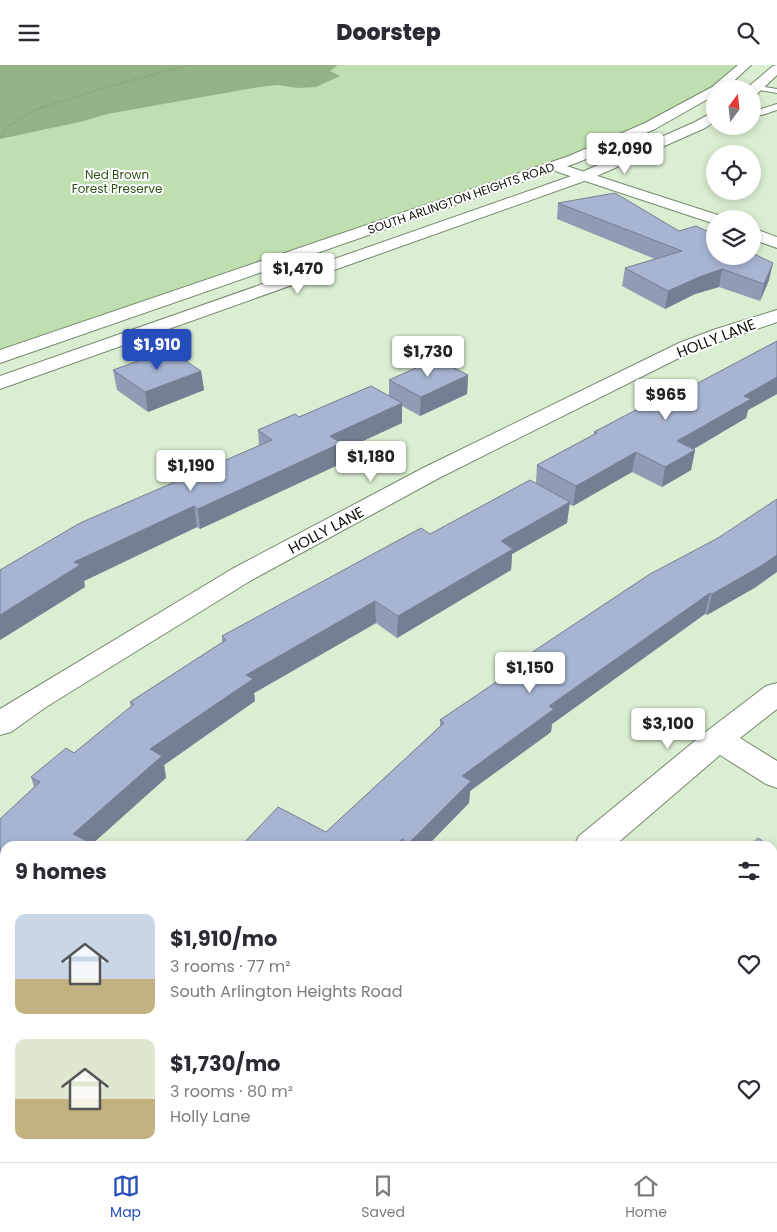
<!DOCTYPE html>
<html lang="en">
<head>
<meta charset="utf-8">
<style>
  :root { --surface:#fff; --page:#f2f2f3; --text:#2b2b33; --muted:#7c7c81; --line:#e1e1e2; --accent:#254dbb }
  body { margin:0; font-family:Poppins,sans-serif; background:var(--page); color:var(--text); height:100vh; display:flex; flex-direction:column; font-size:19px; white-space:nowrap }
  * { box-sizing:border-box; margin:0 }
  p { font-size:16px; color:var(--muted) }
  .icon { flex:none; width:28px; height:28px; fill:none; stroke:currentColor; stroke-width:2; stroke-linecap:round; stroke-linejoin:round }
  .map { position:relative; flex:1; overflow:hidden }
  .panel { position:absolute; left:0px; top:776px; width:778px; height:321px; display:flex; flex-direction:column; background:var(--surface); border-radius:15px 15px 0 0; box-shadow:0 2px 8px #0003 }
  .panel>* { flex:none }
  .needle { width:32px; rotate:15deg }
  .controls { position:absolute; left:706px; top:15px; display:grid; gap:10px }
  .controls a { display:grid; place-items:center; width:55px; height:55px; border-radius:50%; background:var(--surface); box-shadow:0 2px 8px #0003; font-size:25px }
  .price { position:absolute; translate:-50% -42px; padding:0 11px; border-radius:5px; background:#fff; color:#222; font-size:16px; line-height:32px; filter:drop-shadow(0 1px 2px #0008) }
  .price::after { content:''; position:absolute; left:50%; top:30px; width:15px; height:11px; margin-left:-8px; background:inherit; clip-path:polygon(0 0,100% 0,50% 100%) }
  .price.on { background:var(--accent); color:#fff }
  ul { padding:0; list-style:none }
  li { display:flex; align-items:center; gap:15px; height:125px; padding:0 15px }
  li span { display:grid; place-items:center; flex:none; width:140px; height:100px; border-radius:10px; color:#555 }
  li>.icon { margin-inline-start:auto }
  span .icon { width:60px; height:60px; fill:#fffc; stroke-width:1 }
  li b { font-size:21px }
  h2 { display:flex; justify-content:space-between; align-items:center; height:60px; padding:0 15px; font-size:21px }
  header { display:flex; justify-content:space-between; align-items:center; height:65px; padding:0 15px; background:var(--surface); font-size:22px; font-weight:800 }
  .tab-bar { display:flex; justify-content:space-around; align-items:center; height:70px; border-top:1px solid var(--line); background:var(--surface); font-size:14px; color:var(--muted) }
  .tab-bar a { display:grid; justify-items:center; gap:2px }
  .tab-bar .on { color:var(--accent) }
  .map>svg:first-child { display:block }
  .green { fill:#bfdfb0 }
  .forest { fill:#93b285 }
  .lines { fill:none; stroke-linecap:round; stroke-linejoin:round }
  .service-casing { stroke:#76886e; stroke-width:2 }
  .minor-casing { stroke:#76886e; stroke-width:2 }
  .tertiary-casing { stroke:#76886e; stroke-width:2 }
  .secondary-casing { stroke:#76886e; stroke-width:2 }
  .path { stroke:#7b8975; stroke-width:1; stroke-dasharray:1 2; stroke-linecap:butt }
  .service { fill:#fff; fill-rule:evenodd }
  .minor { fill:#fff; fill-rule:evenodd }
  .tertiary { fill:#fff; fill-rule:evenodd }
  .secondary { fill:#fff; fill-rule:evenodd }
  .wall { fill:#909cb5 }
  .shaded-wall { fill:#757f93 }
  .building { fill:#a7b5d2; stroke:#757f93 }
  .labels { text-anchor:middle; dominant-baseline:central; stroke-width:4; stroke-linejoin:round; paint-order:stroke }
  .far-park-label { font-size:12px; fill:#2b5213; stroke:#fff }
  .far-street-label { font-size:12px; fill:#0d1309; stroke:#fff }
  .street-label { font-size:15px; fill:#0d1309; stroke:#fff }
</style>
</head>
<body>
<header><svg class="icon" aria-label="menu" viewBox="0 0 24 24"><path d="M4 6h16M4 12h16M4 18h16"/></svg>Doorstep<svg class="icon" aria-label="search" viewBox="0 0 24 24"><circle cx="10" cy="10" r="6"/><path d="M15 15l6 6"/></svg></header>
<div class="map">
<svg width="777" height="1097" viewBox="0 0 777 1097">
  <rect width="100%" height="100%" fill="#daeed1"/>
  <path class="green" d="M 0,0 L 745,0 L 715,24 L 635,68 L 0,292 Z"/>
  <path class="forest" d="M 0,0 L 338,0 L 330,6 L 340,11 L 316,22 L 298,23 L 278,20 L 259,22 L 107,49 L 84,56 L 0,74 Z"/>
  <g class="lines">
    <g class="service-casing">
      <g id="service">
        <path d="M 754,20 L 777,24 L 777,28 L 754,24 Z"/>
        <path d="M 777,39 L 777,45 L 762,50 L 752,49 L 752,43 L 761,44 Z"/>
      </g>
    </g>
    <g class="minor-casing">
      <g id="minor">
        <path d="M 554,97 L 721,151 L 723,154 L 715,154 L 715,159 L 709,157 L 549,104 L 547,101 L 549,98 Z"/>
        <path d="M 752,163 L 777,172 L 777,183 L 752,174 Z"/>
        <path d="M 777,245 L 777,257 L 693,286 L 439,413 L 250,516 L 46,642 L 11,667 L 0,670 L 0,644 L 232,504 L 423,403 L 679,278 L 713,265 Z"/>
        <path d="M 777,618 L 777,644 L 740,673 L 777,696 L 777,723 L 766,719 L 720,690 L 614,781 L 574,781 L 579,771 L 707,666 L 766,621 Z"/>
        <path d="M 324,1092 L 368,1092 L 366,1097 L 323,1097 Z"/>
      </g>
    </g>
    <g class="tertiary-casing">
      <g id="tertiary">
        <path d="M 0,994 L 5,996 L 5,1035 L 0,1033 Z"/>
        <path d="M 109,1092 L 157,1092 L 158,1097 L 111,1097 Z"/>
      </g>
    </g>
    <g class="secondary-casing">
      <g id="secondary">
        <path d="M 738,0 L 751,0 L 725,24 L 715,24 L 715,30 L 655,64 L 579,97 L 0,298 L 0,285 L 569,91 L 645,58 L 712,22 Z"/>
        <path d="M 777,0 L 777,10 L 757,29 L 752,30 L 752,24 L 747,23 L 773,1 Z"/>
        <path d="M 715,46 L 715,56 L 705,63 L 590,114 L 0,324 L 0,311 L 580,108 L 695,57 Z"/>
      </g>
    </g>
    <path class="path" d="M 0,72 L 7,62 L 34,45 L 103,23 L 189,0"/>
    <use href="#service" class="service"/>
    <use href="#minor" class="minor"/>
    <use href="#tertiary" class="tertiary"/>
    <use href="#secondary" class="secondary"/>
  </g>
  <g class="wall">
    <path d="M 558,138 L 679,166 L 769,215 L 760,236 L 719,222 L 695,229 L 665,244 L 622,221 L 625,203 L 655,194 L 557,154 Z"/>
    <path d="M 777,276 L 777,329 L 748,345 L 746,353 L 694,384 L 695,385 L 691,405 L 662,422 L 632,407 L 573,441 L 569,439 L 567,458 L 512,489 L 511,505 L 397,573 L 376,558 L 254,628 L 255,636 L 164,700 L 166,713 L 5,781 L 5,833 L 0,830 L 0,754 L 34,722 L 31,712 L 74,688 L 131,642 L 130,637 L 222,577 L 222,571 L 536,418 L 537,400 L 594,369 L 594,367 L 681,327 Z"/>
    <path d="M 113,305 L 201,306 L 204,325 L 148,347 L 117,325 Z"/>
    <path d="M 468,310 L 467,329 L 420,351 L 402,341 L 402,358 L 341,386 L 342,398 L 200,464 L 197,462 L 84,516 L 85,522 L 0,575 L 259,380 L 258,365 L 299,352 L 389,331 L 389,315 Z"/>
    <path d="M 650,509 L 756,522 L 707,550 L 705,549 L 552,659 L 551,667 L 470,726 L 469,738 L 427,781 L 241,781 L 326,767 L 440,661 L 440,655 L 518,602 L 519,596 Z"/>
    <path d="M 772,783 L 777,786 L 777,909 L 772,906 Z"/>
  </g>
  <g class="shaded-wall">
    <path d="M 773,198 L 769,215 L 760,236 L 764,219 Z"/>
    <path d="M 722,204 L 719,222 L 695,229 L 665,244 L 668,226 L 699,212 Z"/>
    <path d="M 201,306 L 204,325 L 148,347 L 145,327 Z"/>
    <path d="M 468,310 L 467,329 L 420,351 L 421,332 Z"/>
    <path d="M 777,312 L 777,329 L 748,345 L 746,353 L 673,396 L 677,376 L 744,331 Z"/>
    <path d="M 402,338 L 402,358 L 341,386 L 342,398 L 200,464 L 198,444 L 330,371 Z"/>
    <path d="M 695,385 L 691,405 L 662,422 L 665,402 Z"/>
    <path d="M 636,387 L 632,407 L 573,441 L 576,421 Z"/>
    <path d="M 570,437 L 567,458 L 512,489 L 511,505 L 397,573 L 398,551 L 501,476 Z"/>
    <path d="M 194,441 L 197,462 L 84,516 L 85,522 L 0,575 L 0,550 L 74,497 Z"/>
    <path d="M 777,490 L 777,507 L 756,522 L 707,550 L 712,529 Z"/>
    <path d="M 710,528 L 705,549 L 552,659 L 551,667 L 470,726 L 469,738 L 427,781 L 409,781 L 409,778 L 462,711 L 549,641 Z"/>
    <path d="M 375,536 L 376,558 L 254,628 L 255,636 L 164,700 L 166,713 L 90,781 L 73,769 L 150,684 L 246,610 Z"/>
    <path d="M 402,774 L 402,781 L 395,781 Z"/>
  </g>
  <g class="building">
    <path d="M 615,128 L 679,166 L 696,161 L 715,170 L 715,191 L 752,191 L 752,188 L 773,198 L 764,219 L 722,204 L 699,212 L 668,226 L 625,203 L 682,186 L 558,138 Z"/>
    <path d="M 777,276 L 777,312 L 744,331 L 751,334 L 677,376 L 695,385 L 665,402 L 636,387 L 576,421 L 537,400 L 597,368 L 594,367 L 674,325 L 681,327 Z"/>
    <path d="M 169,285 L 201,306 L 145,327 L 113,305 Z"/>
    <path d="M 436,294 L 468,310 L 421,332 L 389,315 Z"/>
    <path d="M 371,321 L 402,338 L 330,371 L 341,378 L 198,444 L 194,441 L 74,497 L 80,500 L 0,550 L 0,505 L 80,458 L 272,375 L 258,365 L 295,349 L 299,352 Z"/>
    <path d="M 530,415 L 570,437 L 501,476 L 513,484 L 398,551 L 375,536 L 246,610 L 253,614 L 150,684 L 162,691 L 73,769 L 97,781 L 5,781 L 5,815 L 0,812 L 0,754 L 40,717 L 31,712 L 66,683 L 74,688 L 134,639 L 130,637 L 226,575 L 222,571 L 421,463 L 430,469 Z"/>
    <path d="M 777,434 L 777,490 L 761,501 L 712,529 L 710,528 L 549,641 L 554,644 L 462,711 L 471,716 L 409,778 L 402,774 L 395,781 L 241,781 L 278,742 L 326,767 L 444,658 L 440,655 L 523,599 L 519,596 L 650,509 L 718,473 Z"/>
    <path d="M 758,773 L 770,781 L 749,781 Z"/>
    <path d="M 772,783 L 777,786 L 777,881 L 772,878 Z"/>
    <path d="M 514,1092 L 662,1092 L 670,1097 L 512,1097 Z"/>
  </g>
  <g class="labels">
    <g class="far-park-label">
      <text x="117" y="109">Ned Brown<tspan x="117" dy="14">Forest Preserve</tspan></text>
    </g>
    <g class="far-street-label">
      <text transform="translate(461 133) rotate(-19)">SOUTH ARLINGTON HEIGHTS ROAD</text>
    </g>
    <g class="street-label">
      <text transform="translate(716 273) rotate(-21)">HOLLY LANE</text>
      <text transform="translate(326 465) rotate(-28)">HOLLY LANE</text>
    </g>
  </g>
</svg>
<div class="controls">
<a><svg class="needle" viewBox="-14 -14 28 28"><path d="M0-13l5 13h-10z" fill="#e53935"/><path d="M0 13l5-13h-10z" fill="#7c7c81"/></svg></a>
<a><svg class="icon" aria-label="locate" viewBox="0 0 24 24"><circle cx="12" cy="12" r="6"/><path d="M12 2v4M12 18v4M2 12h4M18 12h4"/></svg></a>
<a><svg class="icon" aria-label="layers" viewBox="0 0 24 24"><path d="M12 4l9 5-9 5-9-5zM3 14l9 5 9-5"/></svg></a>
</div>
<b class="price" style="left:625px;top:110px">$2,090</b>
<b class="price" style="left:298px;top:230px">$1,470</b>
<b class="price on" style="left:157px;top:306px">$1,910</b>
<b class="price" style="left:428px;top:313px">$1,730</b>
<b class="price" style="left:666px;top:356px">$965</b>
<b class="price" style="left:371px;top:418px">$1,180</b>
<b class="price" style="left:191px;top:427px">$1,190</b>
<b class="price" style="left:530px;top:629px">$1,150</b>
<b class="price" style="left:668px;top:685px">$3,100</b>
<section class="panel">
<h2>9 homes<svg class="icon" aria-label="filters" viewBox="0 0 24 24"><path d="M4 7h16M4 17h16"/><circle cx="9" cy="7" r="2"/><circle cx="15" cy="17" r="2"/></svg></h2>
<ul>
<li><span style="background:linear-gradient(#c9d6e8 65%,#c2b280 0)"><svg class="icon" aria-label="home" viewBox="0 0 24 24"><path d="M3 11l9-7 9 7M6 9v11h12V9"/></svg></span><div><b>$1,910/mo</b><p>3 rooms · 77 m²</p><p>South Arlington Heights Road</p></div><svg class="icon" aria-label="heart" viewBox="0 0 24 24"><path d="M12 20l-8-8c-3-5 5-10 8-4 3-6 11-1 8 4z"/></svg></li>
<li><span style="background:linear-gradient(#dfe7d0 60%,#c2b280 0)"><svg class="icon" aria-label="home" viewBox="0 0 24 24"><path d="M3 11l9-7 9 7M6 9v11h12V9"/></svg></span><div><b>$1,730/mo</b><p>3 rooms · 80 m²</p><p>Holly Lane</p></div><svg class="icon" aria-label="heart" viewBox="0 0 24 24"><path d="M12 20l-8-8c-3-5 5-10 8-4 3-6 11-1 8 4z"/></svg></li>
</ul>
</section>
</div>
<nav class="tab-bar">
<a class="on"><svg class="icon" aria-label="map" viewBox="0 0 24 24"><path d="M3 6l6-2 6 2 6-2v14l-6 2-6-2-6 2zM9 4v14M15 6v14"/></svg>Map</a>
<a><svg class="icon" aria-label="saved" viewBox="0 0 24 24"><path d="M7 4h10v16l-5-4-5 4z"/></svg>Saved</a>
<a><svg class="icon" aria-label="home" viewBox="0 0 24 24"><path d="M3 11l9-7 9 7M6 9v11h12V9"/></svg>Home</a>
</nav>
</body>
</html>
